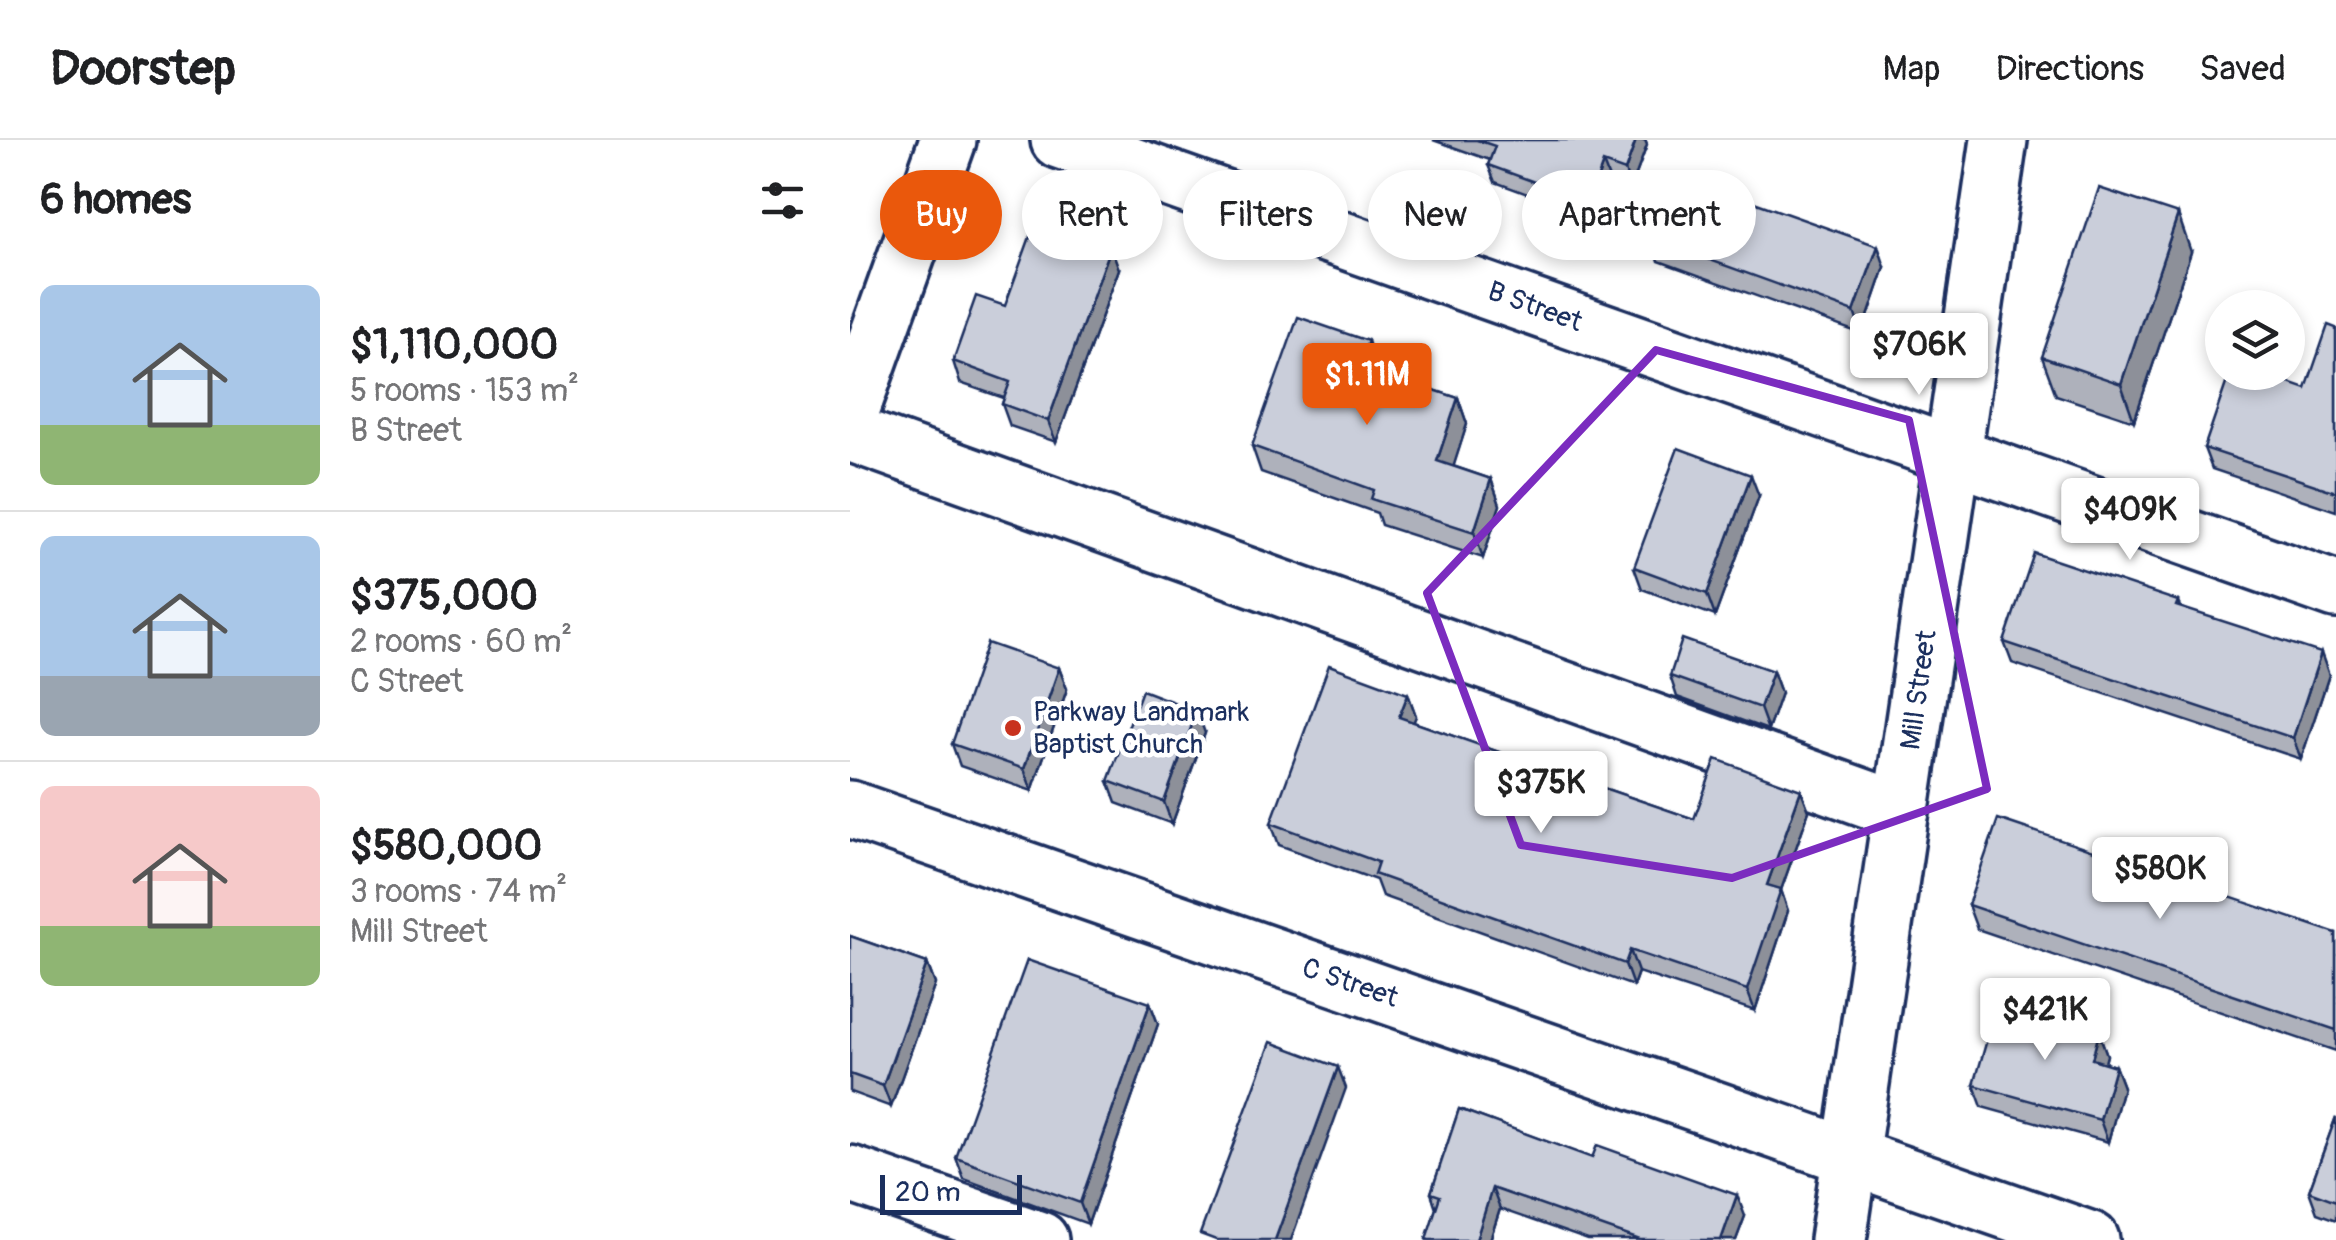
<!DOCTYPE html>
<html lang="en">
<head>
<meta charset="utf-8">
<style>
  :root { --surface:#fff; --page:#f6f6f6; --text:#202124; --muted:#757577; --line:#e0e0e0; --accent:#ea580c }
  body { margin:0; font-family:Pangolin,sans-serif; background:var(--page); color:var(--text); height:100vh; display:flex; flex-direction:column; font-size:38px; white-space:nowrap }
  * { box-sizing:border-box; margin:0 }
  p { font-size:32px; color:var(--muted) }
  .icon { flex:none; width:55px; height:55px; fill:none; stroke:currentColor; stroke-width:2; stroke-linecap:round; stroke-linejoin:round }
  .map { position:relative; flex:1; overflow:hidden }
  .drawer { display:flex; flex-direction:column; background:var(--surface); width:850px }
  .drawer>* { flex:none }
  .top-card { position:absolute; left:30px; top:30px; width:950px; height:90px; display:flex; gap:20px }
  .buttons { position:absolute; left:1355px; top:150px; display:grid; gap:20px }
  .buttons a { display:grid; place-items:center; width:100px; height:100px; border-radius:50%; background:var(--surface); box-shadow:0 5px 15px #0003; font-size:50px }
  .scale { position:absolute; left:30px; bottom:25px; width:142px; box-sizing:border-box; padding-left:10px; border:5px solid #1b2f5e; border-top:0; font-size:28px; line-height:35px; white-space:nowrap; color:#1b2f5e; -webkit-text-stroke:8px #fff; paint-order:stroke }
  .price { position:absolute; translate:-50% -85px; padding:0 22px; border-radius:10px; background:#fff; color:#222; font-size:32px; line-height:65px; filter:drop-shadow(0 2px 5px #0008) }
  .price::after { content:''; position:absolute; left:50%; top:60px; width:30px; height:22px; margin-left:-15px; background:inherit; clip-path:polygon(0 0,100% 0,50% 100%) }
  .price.selected { background:var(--accent); color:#fff }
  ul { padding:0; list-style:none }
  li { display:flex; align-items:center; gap:30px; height:250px; padding:0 40px }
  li+li { border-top:2px solid var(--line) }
  li span { display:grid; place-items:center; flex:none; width:280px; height:200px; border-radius:15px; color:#555 }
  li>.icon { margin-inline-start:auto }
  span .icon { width:120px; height:120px; fill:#fffc; stroke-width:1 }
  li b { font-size:42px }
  h2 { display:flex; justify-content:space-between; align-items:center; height:120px; padding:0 40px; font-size:42px }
  .pill { padding:0 35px; border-radius:45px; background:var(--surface); box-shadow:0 5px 15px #0003; font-size:35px; line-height:90px }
  .pill.selected { background:var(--accent); color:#fff }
  header { display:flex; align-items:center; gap:60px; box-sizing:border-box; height:140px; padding:0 50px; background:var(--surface); border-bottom:2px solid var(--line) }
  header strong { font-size:48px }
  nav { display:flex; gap:55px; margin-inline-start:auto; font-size:35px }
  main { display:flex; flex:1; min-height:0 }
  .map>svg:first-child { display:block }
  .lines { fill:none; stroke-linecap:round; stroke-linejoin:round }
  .minor-casing { stroke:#1b2f5e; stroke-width:62 }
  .major-casing { stroke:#1b2f5e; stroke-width:62 }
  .minor { stroke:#fff; stroke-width:55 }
  .major { stroke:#fff; stroke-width:55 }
  .wall { fill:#aeb1bb; stroke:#1b2f5e; stroke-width:2.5 }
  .shaded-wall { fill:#8d9099; stroke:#1b2f5e; stroke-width:2.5 }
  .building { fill:#caceda; stroke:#1b2f5e; stroke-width:2.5 }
  .marked { fill:none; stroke:#7b2cbf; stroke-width:8; stroke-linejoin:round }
  .poi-dot { fill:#c8321e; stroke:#fff; stroke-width:4 }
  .labels { text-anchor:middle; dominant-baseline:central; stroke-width:9; stroke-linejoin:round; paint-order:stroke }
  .street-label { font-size:28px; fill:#1b2f5e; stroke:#fff }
  .poi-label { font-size:28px; fill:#1b2f5e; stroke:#fff; text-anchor:start }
</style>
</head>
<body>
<header>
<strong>Doorstep</strong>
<nav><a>Map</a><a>Directions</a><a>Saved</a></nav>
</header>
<main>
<section class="drawer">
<h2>6 homes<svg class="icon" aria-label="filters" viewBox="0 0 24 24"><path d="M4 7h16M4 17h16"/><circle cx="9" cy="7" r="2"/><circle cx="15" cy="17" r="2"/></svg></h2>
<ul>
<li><span style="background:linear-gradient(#a9c7e8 70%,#8fb573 0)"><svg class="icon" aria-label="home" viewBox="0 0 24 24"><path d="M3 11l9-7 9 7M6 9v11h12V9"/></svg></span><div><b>$1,110,000</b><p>5 rooms · 153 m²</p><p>B Street</p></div></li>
<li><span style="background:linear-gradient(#a9c7e8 70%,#9aa5b1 0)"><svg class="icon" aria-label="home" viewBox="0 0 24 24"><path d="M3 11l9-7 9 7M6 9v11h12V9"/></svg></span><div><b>$375,000</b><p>2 rooms · 60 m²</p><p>C Street</p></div></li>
<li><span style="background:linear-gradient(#f6c9c9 70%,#8fb573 0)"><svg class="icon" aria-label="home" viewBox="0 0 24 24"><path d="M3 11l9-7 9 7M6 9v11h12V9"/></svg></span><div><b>$580,000</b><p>3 rooms · 74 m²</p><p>Mill Street</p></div></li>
</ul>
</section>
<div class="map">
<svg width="1486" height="1100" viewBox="0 0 1486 1100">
  <rect width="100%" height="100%" fill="#fff"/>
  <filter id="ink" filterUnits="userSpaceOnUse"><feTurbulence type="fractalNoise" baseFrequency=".01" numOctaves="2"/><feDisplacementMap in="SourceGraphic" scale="20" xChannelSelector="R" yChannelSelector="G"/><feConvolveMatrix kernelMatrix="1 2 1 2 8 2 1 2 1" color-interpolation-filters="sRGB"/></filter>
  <g filter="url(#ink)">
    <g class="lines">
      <g class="minor-casing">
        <g id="minor">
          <path d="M 209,0 L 1486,450"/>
          <path d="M 0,293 L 1051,671"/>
          <path d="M 0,669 L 1241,1100"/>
          <path d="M 0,1034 L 190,1100"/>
          <path d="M 988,1100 L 1149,0"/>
        </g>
      </g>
      <g class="major-casing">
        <path id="major" d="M 0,274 L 98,0"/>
      </g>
      <use href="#minor" class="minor"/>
      <use href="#major" class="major"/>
    </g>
    <g class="wall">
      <path d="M 583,0 L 795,0 L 797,5 L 781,48 L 760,41 L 745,79 L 645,42 L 638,25 L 640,20 Z"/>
      <path d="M 802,99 L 1035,127 L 1012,194 L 809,121 Z"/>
      <path d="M 1341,112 L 1284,281 L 1206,255 L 1192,217 Z"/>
      <path d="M 269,129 L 206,302 L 160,286 L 152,264 L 154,258 L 110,243 L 103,221 L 155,166 Z"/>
      <path d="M 1486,188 L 1486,371 L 1362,329 L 1354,308 L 1456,249 Z"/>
      <path d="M 527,228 L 526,231 L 608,258 L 617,284 L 603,326 L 641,339 L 650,365 L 633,418 L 531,385 L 527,373 L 411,332 L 402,306 Z"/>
      <path d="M 909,356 L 865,476 L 792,449 L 784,427 Z"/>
      <path d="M 1328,461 L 1330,467 L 1479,535 L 1451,619 L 1162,523 L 1154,502 Z"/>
      <path d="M 209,528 L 217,549 L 182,651 L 110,626 L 102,604 Z"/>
      <path d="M 923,531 L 931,553 L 918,590 L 827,557 L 820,536 Z"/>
      <path d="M 558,554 L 566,576 L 563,582 L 689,626 L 731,627 L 736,642 L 844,679 L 951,650 L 959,671 L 931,750 L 938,771 L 905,871 L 788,832 L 783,846 L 532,756 L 526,740 L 429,705 L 421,683 Z"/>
      <path d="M 355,593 L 322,684 L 266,663 L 258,641 Z"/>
      <path d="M 1118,765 L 1486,793 L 1486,911 L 1127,789 Z"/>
      <path d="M 0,796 L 77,823 L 85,844 L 41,967 L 0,952 Z"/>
      <path d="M 300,863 L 308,884 L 238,1084 L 114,1039 L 106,1018 Z"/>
      <path d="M 1249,893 L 1257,915 L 1255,923 L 1265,926 L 1273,947 L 1258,1002 L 1132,967 L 1124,945 Z"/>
      <path d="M 609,969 L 895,1076 L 886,1100 L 738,1100 L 650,1069 L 640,1100 L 577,1100 L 586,1068 L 581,1053 Z"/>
      <path d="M 1486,977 L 1486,1080 L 1467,1073 L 1459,1051 Z"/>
    </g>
    <g class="shaded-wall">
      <path d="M 786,0 L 795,0 L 797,5 L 781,48 L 775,31 Z"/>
      <path d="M 753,23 L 760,41 L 745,79 L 739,62 Z"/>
      <path d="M 1328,74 L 1341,112 L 1284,281 L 1271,244 Z"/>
      <path d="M 1028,106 L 1035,127 L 1012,194 L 1004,172 Z"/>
      <path d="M 261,107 L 269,129 L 206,302 L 198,281 Z"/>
      <path d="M 518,201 L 527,228 L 519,251 L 509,225 Z"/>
      <path d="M 608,258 L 617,284 L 597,347 L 587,321 Z"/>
      <path d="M 901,335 L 909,356 L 865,476 L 857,454 Z"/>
      <path d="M 641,339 L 650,365 L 633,418 L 624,392 Z"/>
      <path d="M 1471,513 L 1479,535 L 1451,619 L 1443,598 Z"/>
      <path d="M 209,528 L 217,549 L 182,651 L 174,629 Z"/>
      <path d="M 923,531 L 931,553 L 918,590 L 910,568 Z"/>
      <path d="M 558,554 L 566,576 L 557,598 L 549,577 Z"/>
      <path d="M 347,571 L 355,593 L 322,684 L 314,662 Z"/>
      <path d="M 731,627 L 739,648 L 727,639 Z"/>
      <path d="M 951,650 L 959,671 L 931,750 L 938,771 L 905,871 L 897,850 L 917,745 Z"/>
      <path d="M 780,810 L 788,832 L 783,846 L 775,824 Z"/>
      <path d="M 77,823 L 85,844 L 41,967 L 33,946 Z"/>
      <path d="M 300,863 L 308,884 L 238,1084 L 230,1063 Z"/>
      <path d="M 1249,893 L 1257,915 L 1250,941 L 1242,919 Z"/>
      <path d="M 1265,926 L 1273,947 L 1258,1002 L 1250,980 Z"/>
      <path d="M 488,927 L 496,948 L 441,1100 L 425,1100 Z"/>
      <path d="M 642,1048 L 650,1069 L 640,1100 L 626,1100 Z"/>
      <path d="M 887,1055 L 895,1076 L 886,1100 L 871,1100 Z"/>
    </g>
    <g class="building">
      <path d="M 627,0 L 786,0 L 775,31 L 753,23 L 739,62 L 638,25 L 645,6 Z"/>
      <path d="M 825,34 L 1028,106 L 1004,172 L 802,99 Z"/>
      <path d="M 1249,48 L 1328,74 L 1271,244 L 1192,217 Z"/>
      <path d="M 186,80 L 261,107 L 198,281 L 152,264 L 160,242 L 103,221 L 126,156 L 155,166 Z"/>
      <path d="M 448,177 L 518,201 L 509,225 L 608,258 L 587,321 L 641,339 L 624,392 L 521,359 L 524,350 L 402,306 Z"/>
      <path d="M 1478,185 L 1486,188 L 1486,352 L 1354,308 L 1380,232 L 1408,232 L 1456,249 Z"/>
      <path d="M 828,308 L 901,335 L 857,454 L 784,427 Z"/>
      <path d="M 1184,413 L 1328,461 L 1326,466 L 1471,513 L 1443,598 L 1154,502 Z"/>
      <path d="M 832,499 L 923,531 L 910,568 L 820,536 Z"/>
      <path d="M 137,503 L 209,528 L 174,629 L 102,604 Z"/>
      <path d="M 479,525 L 558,554 L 549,577 L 689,626 L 693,614 L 731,627 L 727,639 L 844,679 L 866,619 L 951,650 L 917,745 L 931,749 L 897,850 L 780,810 L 775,824 L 524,734 L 528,722 L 421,683 Z"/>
      <path d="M 292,550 L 347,571 L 314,662 L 258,641 Z"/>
      <path d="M 1148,679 L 1486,793 L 1486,890 L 1118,765 Z"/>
      <path d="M 0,796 L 77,823 L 33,946 L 0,934 Z"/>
      <path d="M 177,820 L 300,863 L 230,1063 L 106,1018 Z"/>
      <path d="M 1147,865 L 1249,893 L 1242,919 L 1265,926 L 1250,980 L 1124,945 Z"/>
      <path d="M 421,902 L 488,927 L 425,1100 L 366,1100 L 350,1094 Z"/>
      <path d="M 609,969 L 742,1018 L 747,1005 L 887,1055 L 871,1100 L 790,1100 L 642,1048 L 626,1100 L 579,1100 L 576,1099 L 590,1056 L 581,1053 Z"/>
      <path d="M 1486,977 L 1486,1061 L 1459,1051 Z"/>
    </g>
  </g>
  <path class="marked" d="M 806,210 L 1059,280 L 1137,649 L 882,738 L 671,705 L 577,453 Z"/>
  <circle class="poi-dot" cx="163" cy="588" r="10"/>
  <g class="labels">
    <g class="street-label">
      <text transform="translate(685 167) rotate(20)">B Street</text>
      <text transform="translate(1069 550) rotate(-82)">Mill Street</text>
      <text transform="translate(500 843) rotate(19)">C Street</text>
    </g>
    <g class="poi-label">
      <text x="183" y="572">Parkway Landmark<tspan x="183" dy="32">Baptist Church</tspan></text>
    </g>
  </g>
</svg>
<div class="buttons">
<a><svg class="icon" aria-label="layers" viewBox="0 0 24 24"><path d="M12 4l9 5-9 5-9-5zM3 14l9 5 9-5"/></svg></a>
</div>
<div class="scale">20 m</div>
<b class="price" style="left:1069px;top:258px">$706K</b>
<b class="price selected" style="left:517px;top:288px">$1.11M</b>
<b class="price" style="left:1280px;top:423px">$409K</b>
<b class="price" style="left:691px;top:696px">$375K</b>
<b class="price" style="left:1310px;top:782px">$580K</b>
<b class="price" style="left:1195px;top:923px">$421K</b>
<div class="top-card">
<a class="pill selected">Buy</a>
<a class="pill">Rent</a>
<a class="pill">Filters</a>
<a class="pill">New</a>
<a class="pill">Apartment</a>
</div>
</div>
</main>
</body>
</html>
